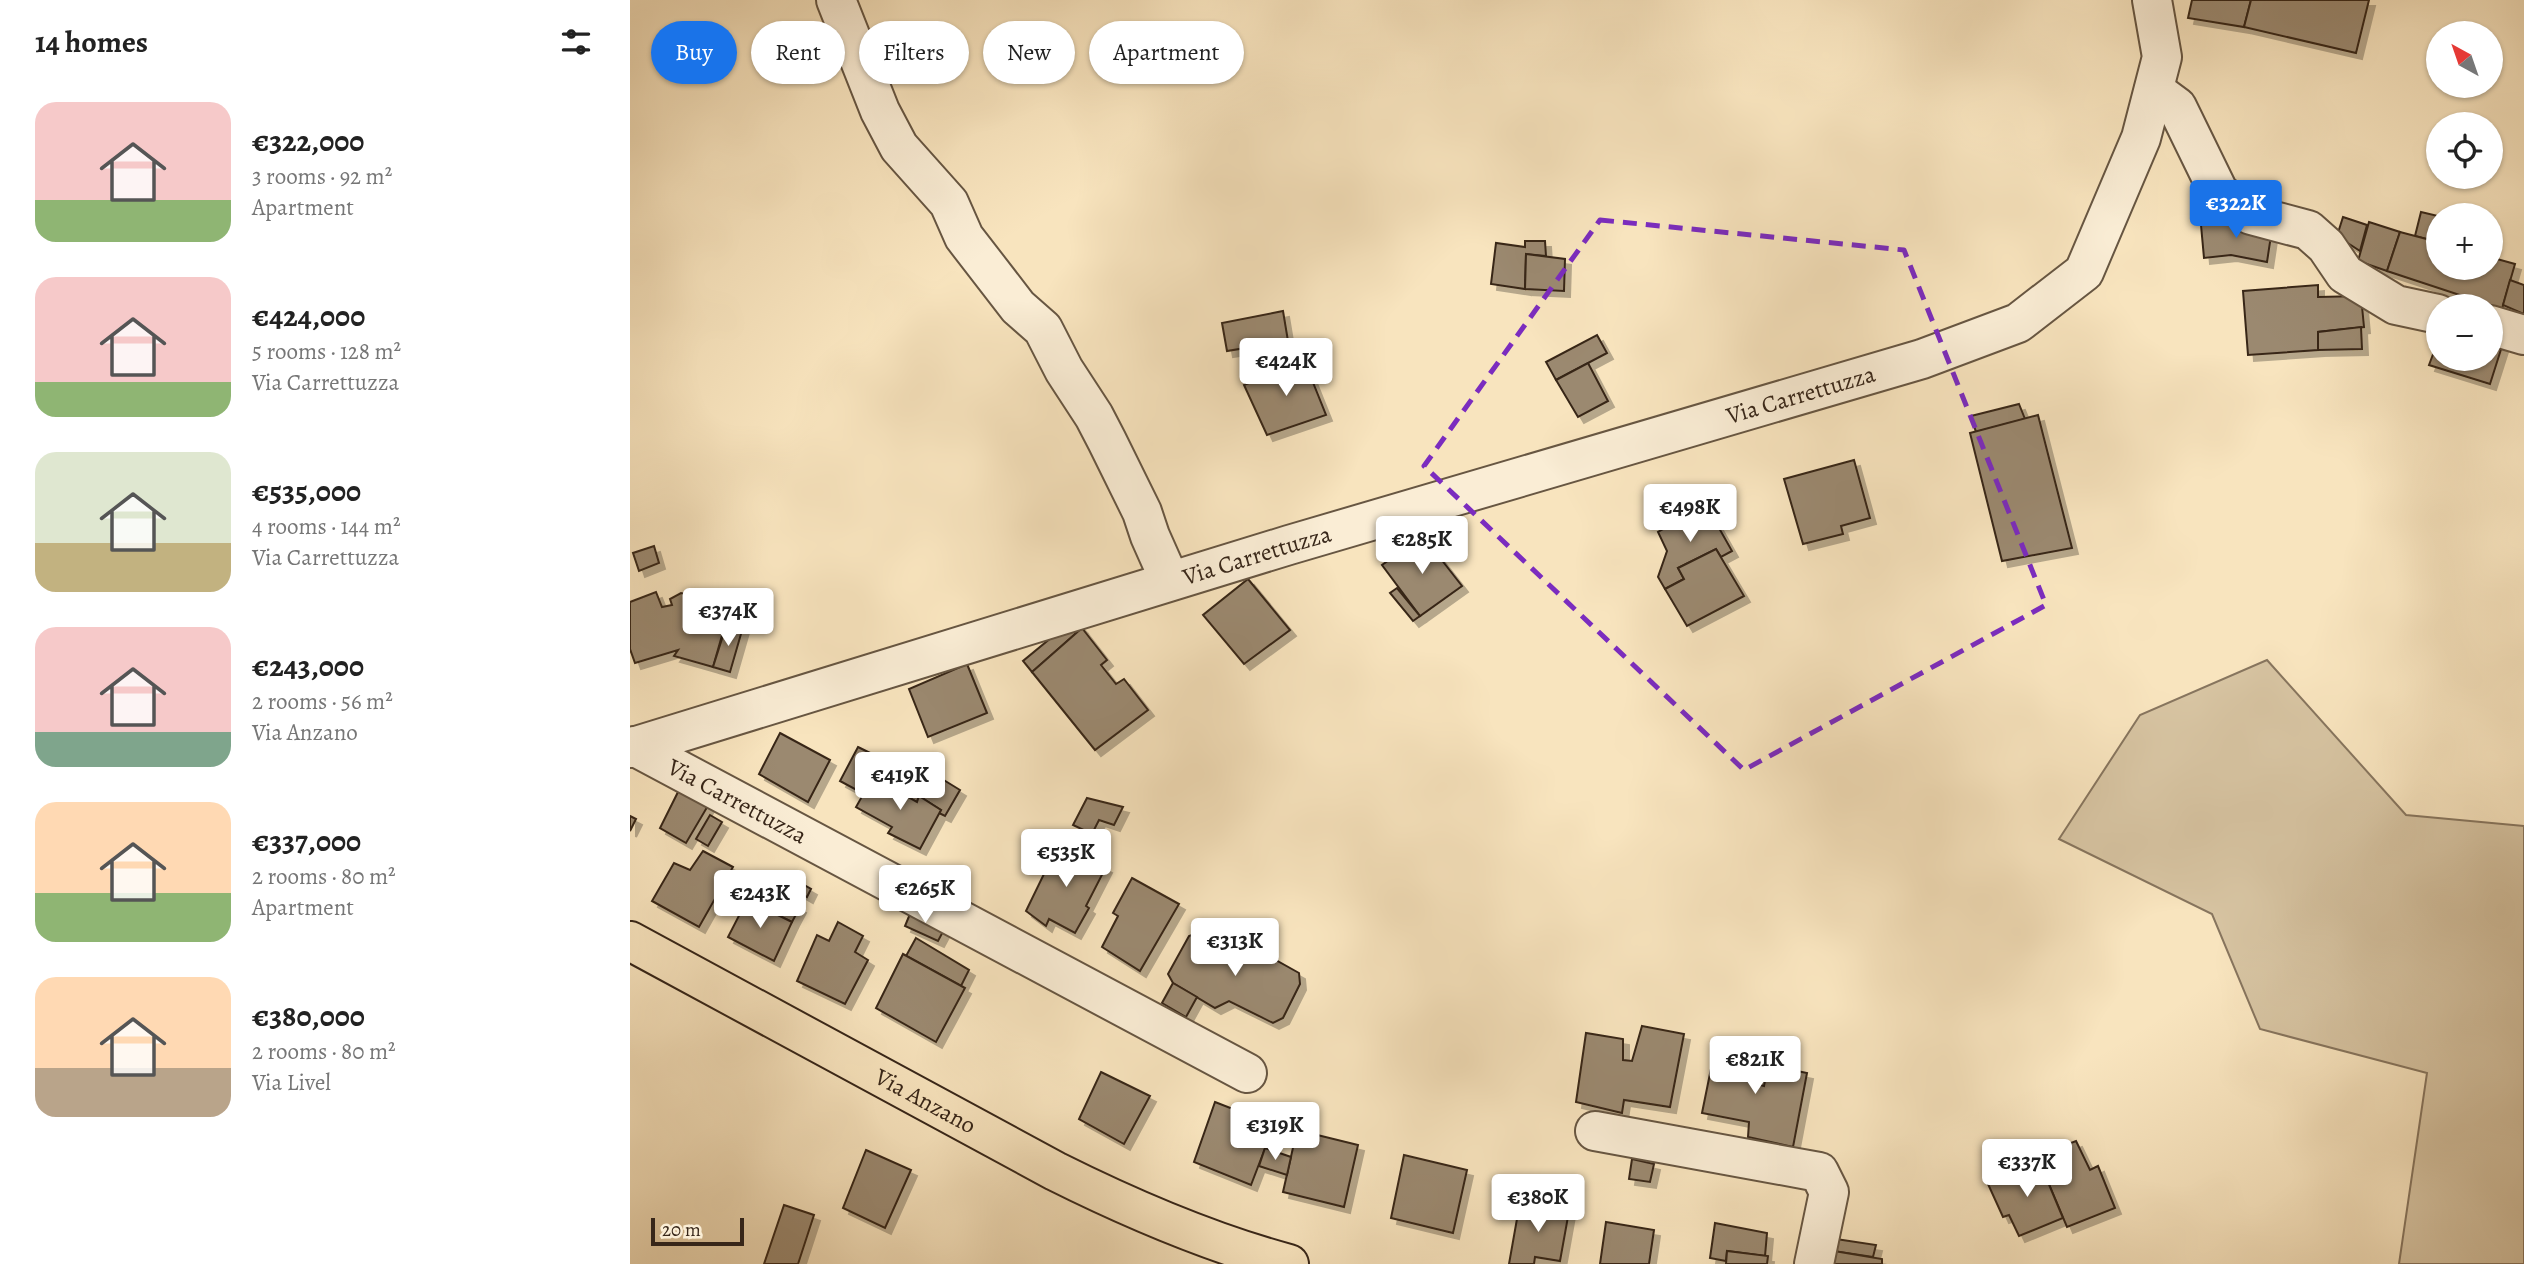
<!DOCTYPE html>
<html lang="en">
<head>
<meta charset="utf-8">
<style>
  :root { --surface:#fff; --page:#f6f6f6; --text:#222; --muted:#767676; --accent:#1a73e8 }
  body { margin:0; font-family:Alegreya,serif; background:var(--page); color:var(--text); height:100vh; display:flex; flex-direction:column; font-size:26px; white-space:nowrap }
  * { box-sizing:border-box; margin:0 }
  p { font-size:23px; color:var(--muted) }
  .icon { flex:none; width:38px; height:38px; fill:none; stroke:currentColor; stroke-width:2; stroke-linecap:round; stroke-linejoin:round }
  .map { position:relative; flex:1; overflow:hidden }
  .side { display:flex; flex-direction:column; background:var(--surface); width:630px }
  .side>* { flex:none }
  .guide { position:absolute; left:21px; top:21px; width:665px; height:63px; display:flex; gap:14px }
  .needle { width:46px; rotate:320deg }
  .controls { position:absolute; left:1796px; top:21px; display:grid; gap:14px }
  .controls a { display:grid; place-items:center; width:77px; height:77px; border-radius:50%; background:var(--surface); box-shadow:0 2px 5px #0004; font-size:35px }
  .scale { position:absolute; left:21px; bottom:18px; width:93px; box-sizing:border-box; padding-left:7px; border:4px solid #372619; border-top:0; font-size:19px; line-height:24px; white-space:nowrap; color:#372619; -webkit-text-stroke:5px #faedd5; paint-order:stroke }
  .price { position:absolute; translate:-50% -60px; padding:0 16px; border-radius:7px; background:#fff; color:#222; font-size:23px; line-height:46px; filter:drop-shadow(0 2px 4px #0008) }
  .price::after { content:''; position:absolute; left:50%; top:42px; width:21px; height:16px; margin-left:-10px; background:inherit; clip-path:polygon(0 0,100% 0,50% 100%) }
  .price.on { background:var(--accent); color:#fff }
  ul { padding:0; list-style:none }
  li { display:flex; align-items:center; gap:21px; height:175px; padding:0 35px }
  li span { display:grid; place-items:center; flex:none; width:196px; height:140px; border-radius:21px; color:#555 }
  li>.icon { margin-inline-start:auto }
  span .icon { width:84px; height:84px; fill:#fffc; stroke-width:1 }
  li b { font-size:30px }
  h2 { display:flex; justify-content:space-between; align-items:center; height:84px; padding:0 35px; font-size:30px }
  .chip { padding:0 24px; border-radius:32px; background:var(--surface); box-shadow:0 2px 5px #0004; font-size:24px; line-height:63px }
  .chip.on { background:var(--accent); color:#fff }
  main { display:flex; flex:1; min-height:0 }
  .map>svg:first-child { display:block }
  .green { fill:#d7c4a2; stroke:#87755e; stroke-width:2 }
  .building { fill:#9b896f; stroke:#372619; stroke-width:2; filter:url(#shadow) }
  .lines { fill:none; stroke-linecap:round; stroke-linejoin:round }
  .minor-casing { stroke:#675642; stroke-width:42 }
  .major-casing { stroke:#372619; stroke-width:42 }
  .minor { stroke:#faedd5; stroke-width:38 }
  .major { stroke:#f8e4be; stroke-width:38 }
  .marked { fill:none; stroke:#7b2cbf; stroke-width:5; stroke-dasharray:14 9; stroke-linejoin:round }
  .labels { text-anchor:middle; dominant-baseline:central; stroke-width:7; stroke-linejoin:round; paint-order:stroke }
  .street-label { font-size:24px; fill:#372619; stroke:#faedd5 }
</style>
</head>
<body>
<main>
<section class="side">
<h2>14 homes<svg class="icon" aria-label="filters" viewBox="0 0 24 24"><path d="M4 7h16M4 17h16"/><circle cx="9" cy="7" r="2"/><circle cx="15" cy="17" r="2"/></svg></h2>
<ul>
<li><span style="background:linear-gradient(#f6c9c9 70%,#8fb573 0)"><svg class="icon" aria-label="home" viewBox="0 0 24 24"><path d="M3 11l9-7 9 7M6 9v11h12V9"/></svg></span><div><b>€322,000</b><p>3 rooms · 92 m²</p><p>Apartment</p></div></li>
<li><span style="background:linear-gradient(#f6c9c9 75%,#8fb573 0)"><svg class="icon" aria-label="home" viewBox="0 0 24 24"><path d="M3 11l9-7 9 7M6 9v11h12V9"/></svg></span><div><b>€424,000</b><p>5 rooms · 128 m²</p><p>Via Carrettuzza</p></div></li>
<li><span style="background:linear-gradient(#dfe7d0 65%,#c2b280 0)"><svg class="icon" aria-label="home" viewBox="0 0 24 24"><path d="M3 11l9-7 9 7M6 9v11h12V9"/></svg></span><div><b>€535,000</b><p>4 rooms · 144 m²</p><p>Via Carrettuzza</p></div></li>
<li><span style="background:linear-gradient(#f6c9c9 75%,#7fa58c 0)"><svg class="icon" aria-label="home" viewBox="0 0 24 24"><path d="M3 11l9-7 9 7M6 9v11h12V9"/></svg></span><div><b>€243,000</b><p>2 rooms · 56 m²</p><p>Via Anzano</p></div></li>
<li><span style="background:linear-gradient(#ffd9b3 65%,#8fb573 0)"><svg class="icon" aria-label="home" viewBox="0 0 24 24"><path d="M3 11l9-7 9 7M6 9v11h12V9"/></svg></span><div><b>€337,000</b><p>2 rooms · 80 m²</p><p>Apartment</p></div></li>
<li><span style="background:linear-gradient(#ffd9b3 65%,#b9a48a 0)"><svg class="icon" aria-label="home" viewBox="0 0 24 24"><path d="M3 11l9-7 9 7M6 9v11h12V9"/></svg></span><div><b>€380,000</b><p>2 rooms · 80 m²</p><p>Via Livel</p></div></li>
</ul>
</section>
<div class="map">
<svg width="1894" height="1264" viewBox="0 0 1894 1264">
  <defs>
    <filter id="shadow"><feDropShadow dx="6" dy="6" stdDeviation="0" flood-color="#0004"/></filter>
  </defs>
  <rect width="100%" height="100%" fill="#f8e4be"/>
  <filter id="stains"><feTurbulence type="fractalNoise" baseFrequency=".00286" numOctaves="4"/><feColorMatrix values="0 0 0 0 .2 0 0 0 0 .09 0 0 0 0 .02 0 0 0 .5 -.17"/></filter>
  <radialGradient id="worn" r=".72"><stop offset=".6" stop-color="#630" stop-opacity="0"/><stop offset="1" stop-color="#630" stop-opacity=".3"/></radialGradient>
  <path class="green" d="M 1637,660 L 1776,815 L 1894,826 L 1894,1264 L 1769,1264 L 1797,1073 L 1630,1029 L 1582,914 L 1429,839 L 1510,715 Z"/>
  <g class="building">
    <path d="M 1562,0 L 1621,0 L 1614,27 L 1558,18 Z"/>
    <path d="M 1621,0 L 1739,0 L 1726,53 L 1614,27 Z"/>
    <path d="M 1791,212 L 1808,216 L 1808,242 L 1785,236 Z"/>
    <path d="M 1713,217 L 1737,225 L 1730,251 L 1707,236 Z"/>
    <path d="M 1610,221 L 1642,229 L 1637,262 L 1601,255 L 1574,258 L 1571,225 Z"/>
    <path d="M 1739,222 L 1770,232 L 1757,271 L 1728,261 Z"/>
    <path d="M 1770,232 L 1808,242 L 1808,268 L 1860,268 L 1860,257 L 1885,264 L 1872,309 L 1757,271 Z"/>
    <path d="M 895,241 L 915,241 L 916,256 L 896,254 L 895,289 L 861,284 L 866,243 L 895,247 Z"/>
    <path d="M 896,254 L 935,259 L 934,291 L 895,289 Z"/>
    <path d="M 1880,280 L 1894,285 L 1894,314 L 1873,305 Z"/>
    <path d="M 1688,285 L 1688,297 L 1731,296 L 1734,327 L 1688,332 L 1688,350 L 1618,355 L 1613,291 Z"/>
    <path d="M 653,311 L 658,341 L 597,351 L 592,323 Z"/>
    <path d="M 1731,327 L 1732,349 L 1688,350 L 1688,332 Z"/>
    <path d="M 967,335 L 977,353 L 926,380 L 916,362 Z"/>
    <path d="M 1860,336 L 1874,340 L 1860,384 L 1799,365 L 1808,341 L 1808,359 L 1860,359 Z"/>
    <path d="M 674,360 L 696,415 L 637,435 L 614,385 Z"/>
    <path d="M 958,363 L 978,401 L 948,417 L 926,380 Z"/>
    <path d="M 1389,404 L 1395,419 L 1346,432 L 1341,416 Z"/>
    <path d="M 1408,415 L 1442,548 L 1372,561 L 1340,433 Z"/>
    <path d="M 1224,460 L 1240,518 L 1211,526 L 1213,534 L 1173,544 L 1154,479 Z"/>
    <path d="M 1076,505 L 1102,551 L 1091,557 L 1086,549 L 1048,568 L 1054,579 L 1035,589 L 1028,577 L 1037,551 L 1028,532 Z"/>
    <path d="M 793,536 L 832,586 L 790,616 L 752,565 Z"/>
    <path d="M 24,546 L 29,563 L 9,571 L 3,553 Z"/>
    <path d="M 1086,549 L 1114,596 L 1057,626 L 1035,589 L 1054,579 L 1048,568 Z"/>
    <path d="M 618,579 L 660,630 L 614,664 L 573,615 Z"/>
    <path d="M 767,588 L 790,616 L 783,621 L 760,593 Z"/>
    <path d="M 26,592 L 32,607 L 42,605 L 40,599 L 51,593 L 101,604 L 83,667 L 44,656 L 48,650 L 5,663 L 0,649 L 0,602 Z"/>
    <path d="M 444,619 L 452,628 L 402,672 L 393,661 Z"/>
    <path d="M 97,623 L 113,627 L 100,672 L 83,667 Z"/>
    <path d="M 452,628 L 477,660 L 471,665 L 486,684 L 494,679 L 518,710 L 465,750 L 402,672 Z"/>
    <path d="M 337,664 L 357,713 L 298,737 L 279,689 Z"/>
    <path d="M 150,733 L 200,760 L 178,802 L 129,774 Z"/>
    <path d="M 228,747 L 293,779 L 299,771 L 330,790 L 315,816 L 309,813 L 311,810 L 289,796 L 287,802 L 243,777 L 234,794 L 210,781 Z"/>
    <path d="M 243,777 L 287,802 L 289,796 L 311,810 L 290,849 L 258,833 L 262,827 L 226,807 Z"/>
    <path d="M 50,788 L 79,804 L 56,843 L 30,828 Z"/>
    <path d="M 457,798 L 493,807 L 484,825 L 469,820 L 462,834 L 443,825 Z"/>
    <path d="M 80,815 L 92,822 L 78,846 L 66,839 Z"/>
    <path d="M 0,816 L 6,819 L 0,831 Z"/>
    <path d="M 429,843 L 476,867 L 456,906 L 459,908 L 445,933 L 419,919 L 416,926 L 396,911 Z"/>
    <path d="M 73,851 L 103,867 L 69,927 L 22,901 L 44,863 L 60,870 Z"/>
    <path d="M 502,878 L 549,904 L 510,971 L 472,947 L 488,916 L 483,913 Z"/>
    <path d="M 169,882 L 181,889 L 177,897 L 165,890 Z"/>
    <path d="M 132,885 L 149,895 L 141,912 L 124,904 Z"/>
    <path d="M 149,895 L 170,907 L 162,922 L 141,912 Z"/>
    <path d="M 117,900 L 162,922 L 144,961 L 98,937 Z"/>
    <path d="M 282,909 L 316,926 L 308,941 L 275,926 Z"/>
    <path d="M 208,922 L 233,936 L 225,952 L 238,960 L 215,1004 L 167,981 L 187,935 L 199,941 Z"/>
    <path d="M 567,933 L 614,954 L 626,949 L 669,973 L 670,984 L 653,1018 L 643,1023 L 599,1001 L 585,1008 L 543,983 L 538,974 L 559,936 Z"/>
    <path d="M 286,938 L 339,970 L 331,986 L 276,956 Z"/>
    <path d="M 273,954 L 335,988 L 306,1042 L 246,1008 Z"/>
    <path d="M 543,983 L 567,997 L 556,1017 L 532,1003 Z"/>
    <path d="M 1012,1026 L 1054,1034 L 1040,1107 L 994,1100 L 992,1113 L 946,1102 L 956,1033 L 993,1039 L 993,1060 L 1002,1061 Z"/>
    <path d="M 1086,1044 L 1123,1050 L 1120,1066 L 1128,1068 L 1126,1084 L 1134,1086 L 1138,1065 L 1177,1073 L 1163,1147 L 1118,1137 L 1119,1122 L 1072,1113 Z"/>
    <path d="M 471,1072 L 520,1096 L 494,1144 L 449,1119 Z"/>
    <path d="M 585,1102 L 644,1125 L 621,1185 L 564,1162 Z"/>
    <path d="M 667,1130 L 728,1145 L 714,1207 L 653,1192 Z"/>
    <path d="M 1446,1141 L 1460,1170 L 1468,1166 L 1485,1208 L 1437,1227 L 1407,1156 Z"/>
    <path d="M 635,1148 L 661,1157 L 657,1175 L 629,1166 Z"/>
    <path d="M 236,1150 L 281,1170 L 255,1228 L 213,1208 Z"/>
    <path d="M 774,1155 L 837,1170 L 823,1233 L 761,1218 Z"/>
    <path d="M 1002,1159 L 1024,1164 L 1020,1182 L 999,1179 Z"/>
    <path d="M 1410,1163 L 1433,1218 L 1389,1236 L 1379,1215 L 1373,1217 L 1358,1184 Z"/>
    <path d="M 913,1178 L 931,1181 L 928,1198 L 910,1195 Z"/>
    <path d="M 890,1202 L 939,1211 L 930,1261 L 905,1257 L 904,1264 L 879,1264 Z"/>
    <path d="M 154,1205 L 184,1215 L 168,1264 L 134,1264 Z"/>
    <path d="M 976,1222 L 1024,1230 L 1019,1264 L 970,1264 Z"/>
    <path d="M 1085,1223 L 1137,1233 L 1135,1256 L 1097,1251 L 1096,1261 L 1080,1258 Z"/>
    <path d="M 1206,1239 L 1246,1245 L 1243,1257 L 1203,1251 Z"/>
    <path d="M 1198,1250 L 1252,1259 L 1252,1264 L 1196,1264 Z"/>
    <path d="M 1097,1251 L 1138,1256 L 1137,1264 L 1096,1264 Z"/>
  </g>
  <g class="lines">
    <g class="minor-casing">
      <g id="minor">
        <path d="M 206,0 L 250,111 L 269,147 L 319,203 L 334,237 L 388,307 L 413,329 L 434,370 L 464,416 L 477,441 L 512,512 L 520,536 L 540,581"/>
        <path d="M 1524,90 L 1547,107 L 1589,193 L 1621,215 L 1678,230 L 1696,246 L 1715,274 L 1766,305 L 1808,314"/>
        <path d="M 1860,325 L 1894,335"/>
        <path id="s1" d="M 4,746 L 617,1073"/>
        <path id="s2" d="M 0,748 L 659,545 L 1292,359 L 1388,323 L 1454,272 L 1511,138 L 1532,57 L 1522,0"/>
        <path d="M 965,1131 L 1189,1172 L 1199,1192 L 1184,1264"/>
      </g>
    </g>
    <g class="major-casing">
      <g id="major">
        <path id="s3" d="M 0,941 L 425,1171 C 501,1209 577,1242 659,1264"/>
      </g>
    </g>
    <use href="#minor" class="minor"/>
    <use href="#major" class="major"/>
  </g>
  <path class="marked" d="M 970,220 L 1274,250 L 1416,605 L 1114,770 L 794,466 Z"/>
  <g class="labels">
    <g class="street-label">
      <text stroke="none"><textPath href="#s2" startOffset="1223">Via Carrettuzza</textPath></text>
      <text stroke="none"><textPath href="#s2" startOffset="656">Via Carrettuzza</textPath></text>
      <text stroke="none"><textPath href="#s1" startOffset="117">Via Carrettuzza</textPath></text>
      <text stroke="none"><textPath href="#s3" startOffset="336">Via Anzano</textPath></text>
    </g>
  </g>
  <rect width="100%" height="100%" filter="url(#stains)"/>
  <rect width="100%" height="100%" fill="url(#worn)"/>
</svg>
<div class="controls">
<a><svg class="needle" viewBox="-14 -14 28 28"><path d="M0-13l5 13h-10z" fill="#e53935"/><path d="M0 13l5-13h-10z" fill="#767676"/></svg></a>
<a><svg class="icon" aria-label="locate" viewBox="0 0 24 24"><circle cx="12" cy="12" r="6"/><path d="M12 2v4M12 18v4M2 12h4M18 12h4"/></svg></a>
<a>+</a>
<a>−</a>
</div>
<div class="scale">20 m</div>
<b class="price on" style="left:1606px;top:240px">€322K</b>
<b class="price" style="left:656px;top:398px">€424K</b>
<b class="price" style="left:1060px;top:544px">€498K</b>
<b class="price" style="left:792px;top:576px">€285K</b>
<b class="price" style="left:98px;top:648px">€374K</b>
<b class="price" style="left:270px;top:812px">€419K</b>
<b class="price" style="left:436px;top:889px">€535K</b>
<b class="price" style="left:295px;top:925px">€265K</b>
<b class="price" style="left:130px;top:930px">€243K</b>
<b class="price" style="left:605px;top:978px">€313K</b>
<b class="price" style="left:1125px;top:1096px">€821K</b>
<b class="price" style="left:645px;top:1162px">€319K</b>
<b class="price" style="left:1397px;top:1199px">€337K</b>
<b class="price" style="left:908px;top:1234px">€380K</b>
<div class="guide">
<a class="chip on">Buy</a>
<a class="chip">Rent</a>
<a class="chip">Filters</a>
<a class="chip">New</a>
<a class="chip">Apartment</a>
</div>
</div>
</main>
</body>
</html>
